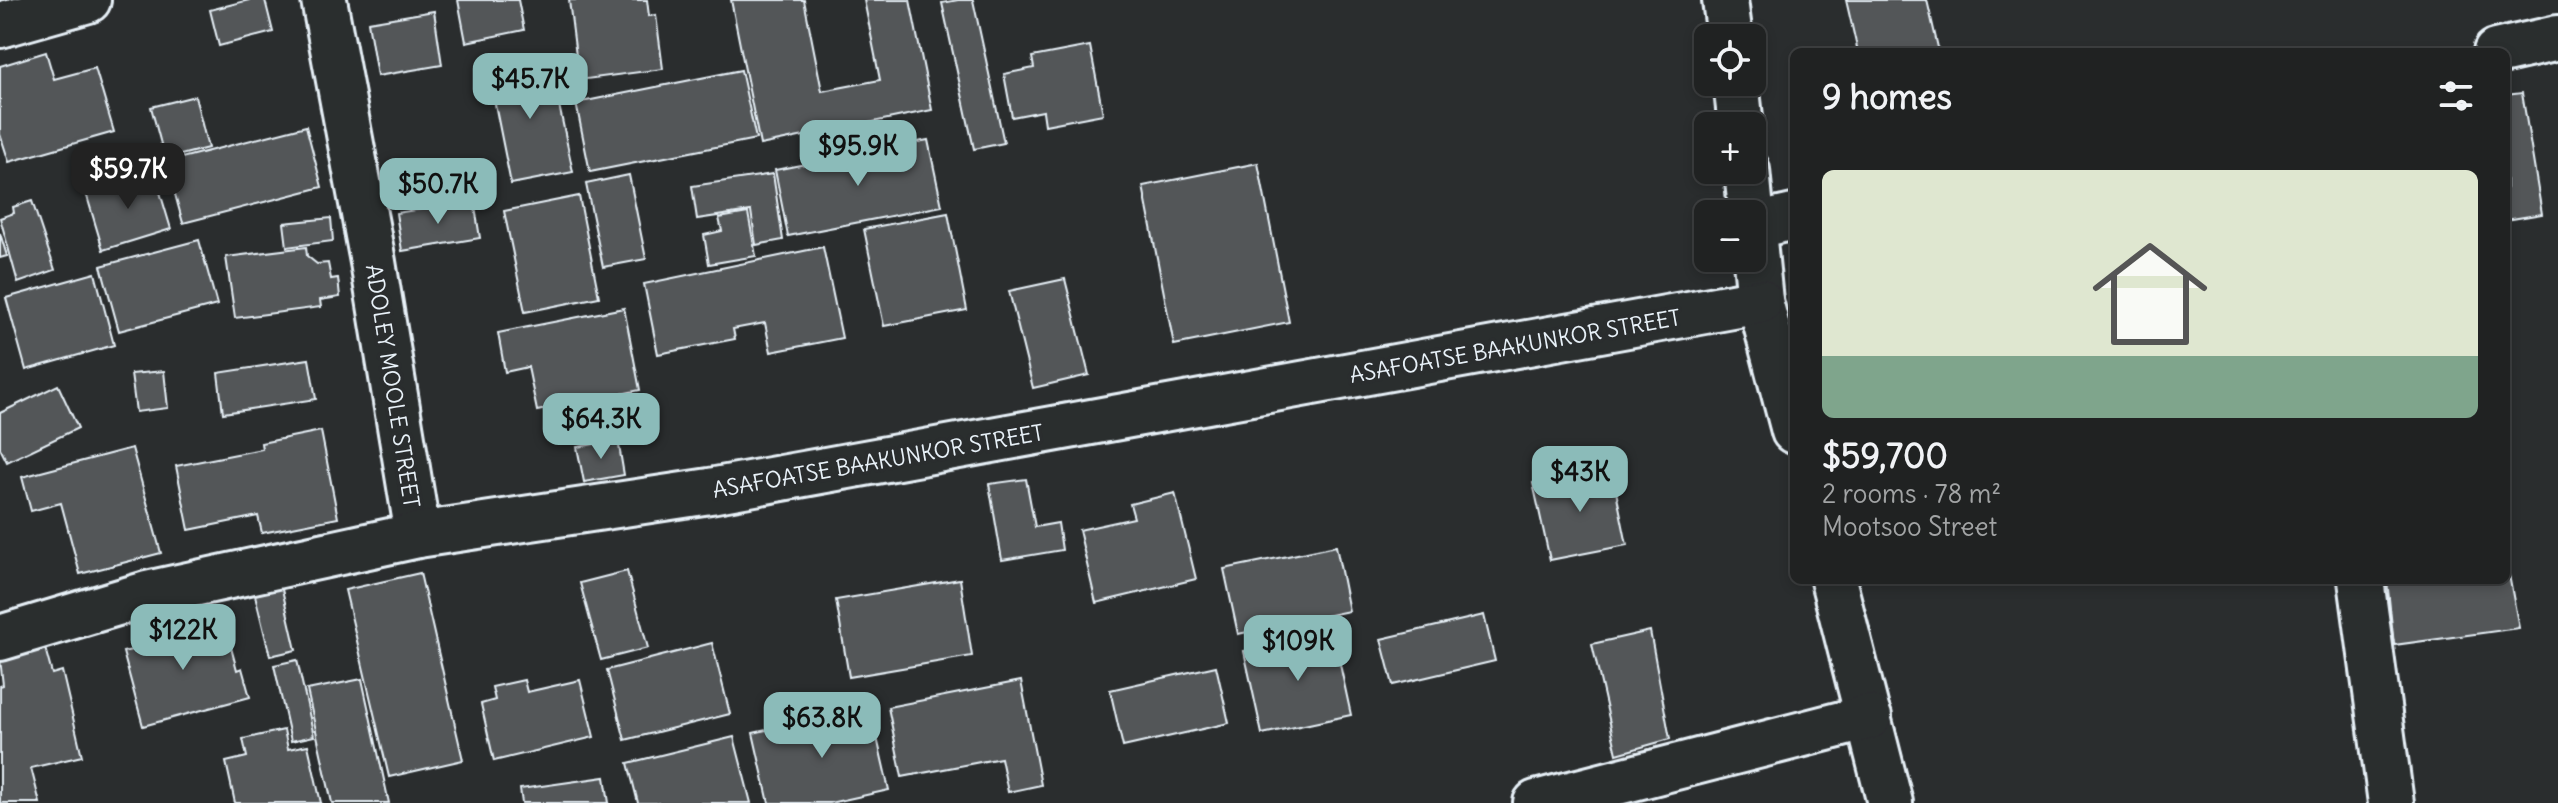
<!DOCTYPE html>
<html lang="en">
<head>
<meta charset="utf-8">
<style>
  :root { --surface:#202222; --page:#282a2a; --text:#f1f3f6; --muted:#a2a4a5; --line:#3d3f40; --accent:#8bbbb9 }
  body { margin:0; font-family:Delius,sans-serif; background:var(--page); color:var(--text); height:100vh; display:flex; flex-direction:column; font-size:30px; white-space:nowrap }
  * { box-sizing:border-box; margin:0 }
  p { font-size:26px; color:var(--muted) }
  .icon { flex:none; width:44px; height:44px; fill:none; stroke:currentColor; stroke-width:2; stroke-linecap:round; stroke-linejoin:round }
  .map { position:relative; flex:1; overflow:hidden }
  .side { position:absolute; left:1790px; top:48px; width:720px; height:536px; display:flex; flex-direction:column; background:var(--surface); border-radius:12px; box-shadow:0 4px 12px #0003,0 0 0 2px var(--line) }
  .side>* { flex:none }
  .tools { position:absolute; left:1694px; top:24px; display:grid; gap:16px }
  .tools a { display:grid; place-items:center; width:72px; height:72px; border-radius:12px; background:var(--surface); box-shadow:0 4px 12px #0003,0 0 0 2px var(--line); font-size:40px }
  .price { position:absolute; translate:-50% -68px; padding:0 18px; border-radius:16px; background:var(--accent); color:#111; font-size:26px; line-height:52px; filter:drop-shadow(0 2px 4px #0008) }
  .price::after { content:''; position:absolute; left:50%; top:48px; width:24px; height:18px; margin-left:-12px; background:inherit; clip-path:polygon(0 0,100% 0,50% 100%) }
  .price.active { background:#222; color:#fff }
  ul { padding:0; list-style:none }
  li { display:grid; align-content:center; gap:16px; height:424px; padding:0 32px }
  li span { display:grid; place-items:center; height:248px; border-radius:12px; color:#555 }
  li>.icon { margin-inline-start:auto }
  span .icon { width:144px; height:144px; fill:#fffc; stroke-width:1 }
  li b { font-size:34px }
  h2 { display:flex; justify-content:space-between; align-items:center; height:96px; padding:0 32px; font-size:34px }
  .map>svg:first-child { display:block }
  .building { fill:#535759; stroke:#e8f1f8; stroke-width:2 }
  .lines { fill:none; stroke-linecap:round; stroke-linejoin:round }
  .minor-casing { stroke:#e8f1f8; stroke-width:50 }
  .minor { stroke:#2a2d2e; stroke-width:44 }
  .labels { text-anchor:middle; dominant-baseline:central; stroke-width:7; stroke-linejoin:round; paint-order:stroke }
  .street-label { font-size:22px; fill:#e8f1f8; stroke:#2a2d2e }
</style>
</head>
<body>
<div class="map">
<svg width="2558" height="803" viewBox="0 0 2558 803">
  <rect width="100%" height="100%" fill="#2a2d2e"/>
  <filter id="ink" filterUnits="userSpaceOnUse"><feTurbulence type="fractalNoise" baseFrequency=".0125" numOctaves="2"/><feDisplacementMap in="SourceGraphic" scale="16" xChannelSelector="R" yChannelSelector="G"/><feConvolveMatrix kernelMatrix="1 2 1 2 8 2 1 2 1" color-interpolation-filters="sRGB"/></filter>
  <g filter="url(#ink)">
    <g class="building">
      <path d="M 249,0 L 265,0 L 273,32 L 219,46 L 210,10 Z"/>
      <path d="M 458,0 L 518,0 L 524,30 L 466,42 Z"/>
      <path d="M 569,0 L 647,0 L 649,16 L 656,15 L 663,69 L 579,80 Z"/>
      <path d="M 731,0 L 804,0 L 822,91 L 880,80 L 864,0 L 910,0 L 932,110 L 760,145 Z"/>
      <path d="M 958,0 L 973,0 L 1004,143 L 974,149 L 942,3 Z"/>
      <path d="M 1846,0 L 1927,0 L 1939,52 L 1858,52 Z"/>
      <path d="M 434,11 L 442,65 L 377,76 L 368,22 Z"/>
      <path d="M 1090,46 L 1103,114 L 1045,125 L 1043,111 L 1012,117 L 1004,74 L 1034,68 L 1032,57 Z"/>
      <path d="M 46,52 L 54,79 L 95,68 L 114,132 L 9,162 L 0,134 L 0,66 Z"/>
      <path d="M 549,57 L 573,172 L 511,184 L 488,69 Z"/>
      <path d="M 741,70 L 756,139 L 590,172 L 576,103 Z"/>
      <path d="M 2522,93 L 2542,214 L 2506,220 L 2506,95 Z"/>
      <path d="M 195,96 L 208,148 L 165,159 L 151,107 Z"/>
      <path d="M 306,126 L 322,187 L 183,223 L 166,162 Z"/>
      <path d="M 928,140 L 942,206 L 788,236 L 775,170 Z"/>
      <path d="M 1258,163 L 1289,322 L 1174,345 L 1143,186 Z"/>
      <path d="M 154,172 L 171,229 L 103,250 L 86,193 Z"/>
      <path d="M 773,174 L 783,240 L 756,245 L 751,211 L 697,219 L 692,186 Z"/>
      <path d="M 629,175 L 646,259 L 603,267 L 586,184 Z"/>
      <path d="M 579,196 L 599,297 L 525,312 L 504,211 Z"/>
      <path d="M 32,201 L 55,270 L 18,283 L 0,218 L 14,213 L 13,207 Z"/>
      <path d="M 474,201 L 480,238 L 402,251 L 396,213 Z"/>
      <path d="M 748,213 L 756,256 L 709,264 L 704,235 L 722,231 L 719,218 Z"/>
      <path d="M 948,213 L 967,310 L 884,326 L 864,229 Z"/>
      <path d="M 331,218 L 333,241 L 287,247 L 284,223 Z"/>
      <path d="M 0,233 L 7,256 L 0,258 Z"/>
      <path d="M 199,240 L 217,305 L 119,331 L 101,266 Z"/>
      <path d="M 306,247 L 307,256 L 317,264 L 328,263 L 331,279 L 338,278 L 340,297 L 320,300 L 321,307 L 235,318 L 226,257 Z"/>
      <path d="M 823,247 L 842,338 L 771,352 L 765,323 L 733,329 L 735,339 L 658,354 L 644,284 Z"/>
      <path d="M 95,273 L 114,345 L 26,370 L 6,298 Z"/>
      <path d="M 1065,279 L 1089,375 L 1033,388 L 1009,291 Z"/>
      <path d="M 624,308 L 640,390 L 537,411 L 528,367 L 505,372 L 498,333 Z"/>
      <path d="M 309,359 L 316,399 L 223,413 L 218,373 Z"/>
      <path d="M 164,371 L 168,408 L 136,412 L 131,374 Z"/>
      <path d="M 58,385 L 78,428 L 7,462 L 0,448 L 0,413 Z"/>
      <path d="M 321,431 L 338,518 L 262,533 L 258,516 L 189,530 L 176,466 L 262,449 L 261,443 Z"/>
      <path d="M 618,440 L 624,475 L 584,482 L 577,447 Z"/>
      <path d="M 132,448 L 161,553 L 80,574 L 61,503 L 31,511 L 22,477 Z"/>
      <path d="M 1611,467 L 1627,545 L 1550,560 L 1533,483 Z"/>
      <path d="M 1026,479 L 1035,527 L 1058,523 L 1062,550 L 1002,560 L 989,484 Z"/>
      <path d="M 1175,493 L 1196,579 L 1096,603 L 1079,530 L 1134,518 L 1130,504 Z"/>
      <path d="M 1336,546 L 1349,611 L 1238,634 L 1224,569 Z"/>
      <path d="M 2506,559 L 2519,628 L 2394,645 L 2387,580 L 2506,580 Z"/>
      <path d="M 627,571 L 648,648 L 601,660 L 580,583 Z"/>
      <path d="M 420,573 L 463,760 L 389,777 L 345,590 Z"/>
      <path d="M 960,579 L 972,656 L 849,677 L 836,600 Z"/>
      <path d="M 281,585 L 296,650 L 270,656 L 254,591 Z"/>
      <path d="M 173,615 L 180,637 L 225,625 L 237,670 L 242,668 L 250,697 L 143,726 L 123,652 L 153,645 L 146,622 Z"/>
      <path d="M 1484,615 L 1495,661 L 1393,685 L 1381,639 Z"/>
      <path d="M 1650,631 L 1670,739 L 1617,754 L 1592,644 Z"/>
      <path d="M 1333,632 L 1351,715 L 1262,734 L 1244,651 Z"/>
      <path d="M 712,643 L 730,714 L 625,740 L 607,670 Z"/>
      <path d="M 45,648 L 52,674 L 62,671 L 82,756 L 31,768 L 40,803 L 0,803 L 0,686 L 3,685 L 0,659 Z"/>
      <path d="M 297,660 L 314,736 L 291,741 L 274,665 Z"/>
      <path d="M 1216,666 L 1229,723 L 1123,747 L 1110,690 Z"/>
      <path d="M 362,679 L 389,803 L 332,803 L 307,690 Z"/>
      <path d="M 524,680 L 527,692 L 580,680 L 594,737 L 494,761 L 481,704 L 495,700 L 492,687 Z"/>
      <path d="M 1021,681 L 1041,785 L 1008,792 L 1001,758 L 902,777 L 888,707 Z"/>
      <path d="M 870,707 L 889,790 L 830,803 L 769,803 L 753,733 Z"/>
      <path d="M 284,730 L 288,749 L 308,745 L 321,803 L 235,803 L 226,762 L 247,757 L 243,739 Z"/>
      <path d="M 734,737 L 751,803 L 638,803 L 628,763 Z"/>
      <path d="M 605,777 L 609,803 L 522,803 L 520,789 Z"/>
    </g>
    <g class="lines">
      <g class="minor-casing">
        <g id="minor">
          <path d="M 324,0 L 373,262 L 418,535"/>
          <path d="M 1725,0 L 1730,38"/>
          <path d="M 0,25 L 88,0"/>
          <path d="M 2496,52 L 2558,38"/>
          <path d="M 1736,82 L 1741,126"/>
          <path d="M 1747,170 L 1760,301 L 1794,431"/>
          <path d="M 1754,226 L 1794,217"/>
          <path d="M 1833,580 L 1890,803"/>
          <path d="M 2361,580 L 2391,803"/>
          <path d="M 0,638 L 147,594 L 418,535 L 710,491 L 1760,301"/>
          <path d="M 1536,803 L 1869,717"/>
        </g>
      </g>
      <use href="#minor" class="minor"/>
    </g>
  </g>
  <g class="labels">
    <g class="street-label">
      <text transform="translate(1515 346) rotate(-10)">ASAFOATSE BAAKUNKOR STREET</text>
      <text transform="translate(393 386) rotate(81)">ADOLEY MOOLE STREET</text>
      <text transform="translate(878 461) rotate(-10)">ASAFOATSE BAAKUNKOR STREET</text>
    </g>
  </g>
</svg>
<div class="tools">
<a><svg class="icon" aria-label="locate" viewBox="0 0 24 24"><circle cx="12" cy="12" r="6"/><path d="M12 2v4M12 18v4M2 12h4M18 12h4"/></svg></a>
<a>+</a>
<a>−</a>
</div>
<b class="price" style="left:530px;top:121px">$45.7K</b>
<b class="price" style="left:858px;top:188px">$95.9K</b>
<b class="price active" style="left:128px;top:211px">$59.7K</b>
<b class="price" style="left:438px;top:226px">$50.7K</b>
<b class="price" style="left:601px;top:461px">$64.3K</b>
<b class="price" style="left:1580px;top:514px">$43K</b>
<b class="price" style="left:183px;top:672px">$122K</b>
<b class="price" style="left:1298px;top:683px">$109K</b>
<b class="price" style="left:822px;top:760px">$63.8K</b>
<section class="side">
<h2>9 homes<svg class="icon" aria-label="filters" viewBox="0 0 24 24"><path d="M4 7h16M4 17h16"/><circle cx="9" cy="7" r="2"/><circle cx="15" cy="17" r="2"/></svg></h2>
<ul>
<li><span style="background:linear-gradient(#dfe7d0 75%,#7fa58c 0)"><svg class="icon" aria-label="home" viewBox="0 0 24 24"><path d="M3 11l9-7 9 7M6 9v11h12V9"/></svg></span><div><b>$59,700</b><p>2 rooms · 78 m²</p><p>Mootsoo Street</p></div></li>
</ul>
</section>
</div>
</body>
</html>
